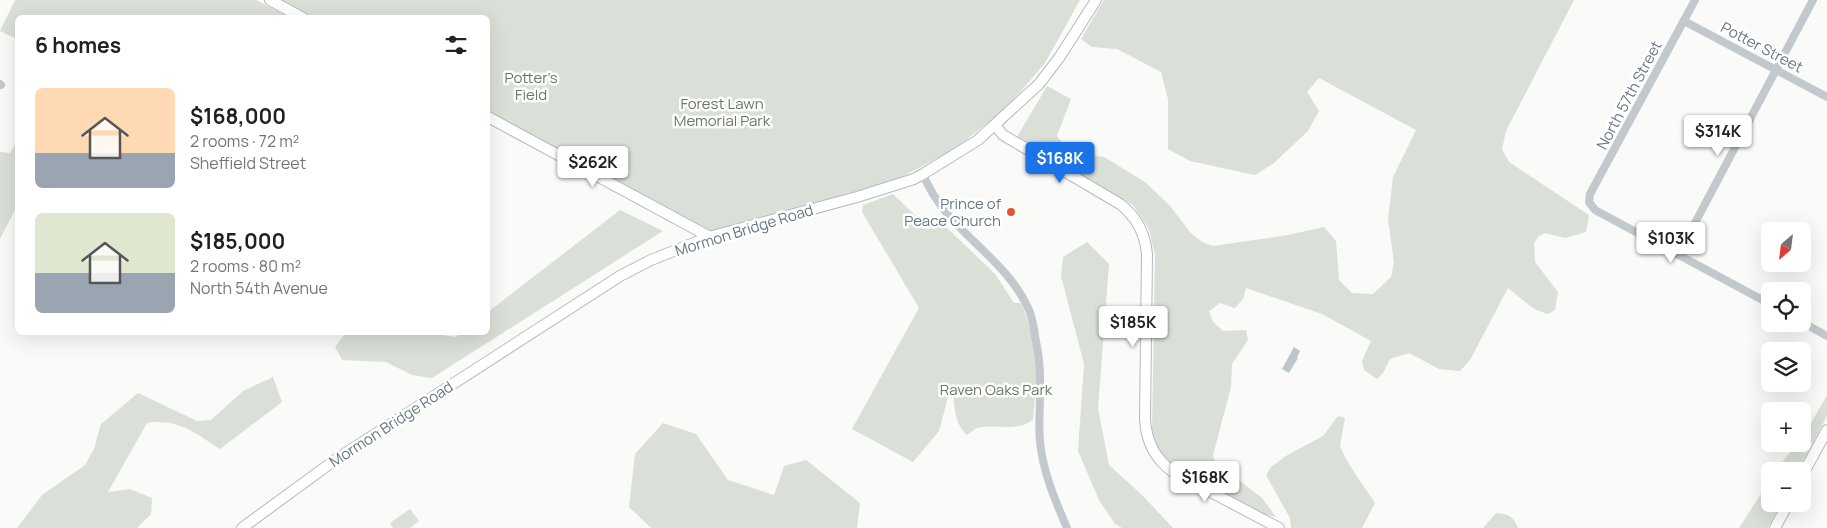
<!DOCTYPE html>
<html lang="en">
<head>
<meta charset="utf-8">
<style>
  :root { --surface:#fff; --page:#f6f6f6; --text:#202124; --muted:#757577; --accent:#1a73e8 }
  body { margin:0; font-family:Manrope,sans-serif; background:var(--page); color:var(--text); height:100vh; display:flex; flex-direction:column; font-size:19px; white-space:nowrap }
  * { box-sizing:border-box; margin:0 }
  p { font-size:16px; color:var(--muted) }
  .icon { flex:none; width:28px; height:28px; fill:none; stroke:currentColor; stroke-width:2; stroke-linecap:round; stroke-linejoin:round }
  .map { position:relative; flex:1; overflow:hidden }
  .sheet { position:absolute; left:15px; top:15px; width:475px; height:320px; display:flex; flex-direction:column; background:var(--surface); border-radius:8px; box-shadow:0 5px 20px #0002 }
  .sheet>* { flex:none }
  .needle { width:32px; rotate:208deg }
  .fabs { position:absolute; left:1761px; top:222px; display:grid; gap:10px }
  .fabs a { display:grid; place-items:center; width:50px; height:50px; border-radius:8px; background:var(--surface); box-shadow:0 5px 20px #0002; font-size:25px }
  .price { position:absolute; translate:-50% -42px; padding:0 11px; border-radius:5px; background:#fff; color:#222; font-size:16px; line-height:32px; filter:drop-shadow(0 1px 2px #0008) }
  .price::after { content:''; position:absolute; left:50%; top:30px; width:15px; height:11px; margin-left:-8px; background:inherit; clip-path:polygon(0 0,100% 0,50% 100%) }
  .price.current { background:var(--accent); color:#fff }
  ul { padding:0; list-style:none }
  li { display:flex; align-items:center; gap:15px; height:125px; padding:0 20px }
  li span { display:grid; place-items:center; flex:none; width:140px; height:100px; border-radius:8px; color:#555 }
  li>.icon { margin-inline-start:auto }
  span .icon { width:60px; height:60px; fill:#fffc; stroke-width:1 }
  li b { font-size:21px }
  h2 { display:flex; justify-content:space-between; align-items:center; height:60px; padding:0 20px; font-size:21px }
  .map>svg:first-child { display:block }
  .green { fill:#dadfd7 }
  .water { fill:#bbc7cb }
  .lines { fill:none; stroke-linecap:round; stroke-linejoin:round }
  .secondary-casing { stroke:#b3babf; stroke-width:12 }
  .street { stroke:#c3c8cc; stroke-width:8 }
  .secondary { stroke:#fff; stroke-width:10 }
  .poi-dot { fill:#e4572e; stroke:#fff; stroke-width:2 }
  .labels { text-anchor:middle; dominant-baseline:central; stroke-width:5; stroke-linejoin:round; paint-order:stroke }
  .street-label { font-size:15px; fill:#657683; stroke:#fff }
  .park-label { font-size:15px; fill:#687a64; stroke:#fff }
  .poi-label { font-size:15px; fill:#657683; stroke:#fff; text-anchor:end }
</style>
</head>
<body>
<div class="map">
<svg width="1827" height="528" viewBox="0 0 1827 528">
  <rect width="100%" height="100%" fill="#fafaf8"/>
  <g class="green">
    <path d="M 15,0 L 256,0 L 289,17 L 18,18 L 17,39 L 0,31 Z"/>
    <path d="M 278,0 L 1080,0 L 1045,63 L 1011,103 L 998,115 L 953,150 L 896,180 L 709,232 L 488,113 L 488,18 L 311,17 Z"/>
    <path d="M 1104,0 L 1574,0 L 1506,131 L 1502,149 L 1509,162 L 1589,215 L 1586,232 L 1565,238 L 1545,233 L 1539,236 L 1534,243 L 1535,262 L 1558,292 L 1555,310 L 1548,314 L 1534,309 L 1508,288 L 1470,360 L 1460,371 L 1439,369 L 1409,353 L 1390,359 L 1383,373 L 1377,379 L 1364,370 L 1362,361 L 1371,341 L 1322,314 L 1246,288 L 1243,299 L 1235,308 L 1220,303 L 1209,311 L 1213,322 L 1223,331 L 1246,330 L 1248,340 L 1232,364 L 1231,387 L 1213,455 L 1215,464 L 1220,472 L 1239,480 L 1262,498 L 1276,517 L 1264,514 L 1174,466 L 1157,450 L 1152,431 L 1155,256 L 1149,229 L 1133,205 L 1017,137 L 1047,86 L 1071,99 L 1057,136 L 1062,143 L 1082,154 L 1104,157 L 1145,182 L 1170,206 L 1190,232 L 1202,242 L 1213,246 L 1283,236 L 1324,227 L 1336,241 L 1339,280 L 1352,293 L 1373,294 L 1391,277 L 1394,262 L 1388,219 L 1393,177 L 1416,130 L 1319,78 L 1307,92 L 1319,111 L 1308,131 L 1274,163 L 1255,175 L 1190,161 L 1168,149 L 1168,99 L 1161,72 L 1117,49 L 1092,47 L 1081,39 Z"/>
    <path d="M 17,141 L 17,206 L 0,239 L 0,152 L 10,153 Z"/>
    <path d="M 893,194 L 919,219 L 939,220 L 995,274 L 1014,303 L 1021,303 C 1030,324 1037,349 1037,372 C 1036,388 1034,404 1033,420 C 1015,433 996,423 977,428 C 974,429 970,433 967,435 C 952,421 955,401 952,383 L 939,431 L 913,462 L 852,429 L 919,308 L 862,212 L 863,205 Z"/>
    <path d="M 620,210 L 663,231 L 432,378 L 412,375 L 386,362 L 342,360 L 335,347 L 344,335 C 381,330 419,331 456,337 L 461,333 L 488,332 L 488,312 Z"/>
    <path d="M 1087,242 L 1109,264 L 1098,409 L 1109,465 L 1142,495 L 1173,528 L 1122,528 L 1115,524 L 1099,500 L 1078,451 L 1084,364 L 1061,276 L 1063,257 Z"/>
    <path d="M 273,377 L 282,402 L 220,449 C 195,433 178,418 147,423 L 108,492 L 130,489 L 152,498 L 151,514 L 137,528 L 17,528 L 42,495 L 85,465 L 94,449 L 101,424 L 138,393 L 197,421 L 211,420 L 243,391 Z"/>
    <path d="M 1827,395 L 1827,416 L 1798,471 L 1775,471 L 1797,444 L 1802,444 L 1803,437 Z"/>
    <path d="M 1338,416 L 1345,418 L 1340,446 C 1348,466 1363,484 1375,503 L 1362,528 L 1291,528 L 1290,518 L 1266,475 L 1271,467 L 1286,456 L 1323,436 Z"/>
    <path d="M 663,423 L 696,434 L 728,480 L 774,495 L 784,466 L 806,460 L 860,503 L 857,528 L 651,528 L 629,507 L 635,454 Z"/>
    <path d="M 1770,480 L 1770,504 L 1781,504 L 1768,528 L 1739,528 Z"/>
    <path d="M 410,509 L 419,521 L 410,528 L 393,528 L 390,523 Z"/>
    <path d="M 1496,513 C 1509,514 1513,516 1518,528 L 1483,528 Z"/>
  </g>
  <path class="water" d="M 1294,347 L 1300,351 L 1297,357 L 1298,358 L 1289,373 L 1282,369 Z"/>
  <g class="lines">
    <g class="secondary-casing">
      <g id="secondary">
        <path d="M 270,0 L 303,18"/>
        <path d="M 488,117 L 710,237"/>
        <path d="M 995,125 L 1003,135 L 1120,204 C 1137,217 1145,233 1147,254 L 1145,419 C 1146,441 1155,459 1173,472 L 1279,528"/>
        <path d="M 1802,476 L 1827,430"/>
        <path d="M 242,528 L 335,460 L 620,276 L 651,260 L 709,237 L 857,197 L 914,179 L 923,174 L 978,140 L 1039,84 L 1059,58 L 1096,0"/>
        <path d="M 1775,528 L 1788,504"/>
      </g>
    </g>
    <g class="street">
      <path d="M 1695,0 L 1590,194 L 1589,202 L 1595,210 L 1770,304"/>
      <path d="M 1684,21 L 1827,97"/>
      <path d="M 0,84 L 1,85"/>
      <path d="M 923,174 C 946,232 1005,255 1029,310 C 1032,318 1034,327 1035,336 C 1038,350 1040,363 1040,377 C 1041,399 1038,420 1040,442 C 1043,472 1055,500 1067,528"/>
      <path d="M 1678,255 L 1813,0"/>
      <path d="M 1802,322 L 1827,336"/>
    </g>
    <use href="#secondary" class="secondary"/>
  </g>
  <circle class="poi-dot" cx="1011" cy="212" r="5"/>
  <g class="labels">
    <g class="street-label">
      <text transform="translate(1762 47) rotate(28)">Potter Street</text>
      <text transform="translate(1629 95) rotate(-62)">North 57th Street</text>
      <text transform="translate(744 230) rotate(-17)">Mormon Bridge Road</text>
      <text transform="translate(391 424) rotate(-33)">Mormon Bridge Road</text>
    </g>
    <g class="park-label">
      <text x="531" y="77">Potter's<tspan x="531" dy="17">Field</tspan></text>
      <text x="722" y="103">Forest Lawn<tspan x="722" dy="17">Memorial Park</tspan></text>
      <text x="996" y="389">Raven Oaks Park</text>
    </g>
    <g class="poi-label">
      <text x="1001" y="203">Prince of<tspan x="1001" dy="17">Peace Church</tspan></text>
    </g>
  </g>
</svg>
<div class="fabs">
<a><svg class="needle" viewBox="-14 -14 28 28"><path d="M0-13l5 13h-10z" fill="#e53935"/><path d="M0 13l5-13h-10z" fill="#757577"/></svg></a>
<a><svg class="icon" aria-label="locate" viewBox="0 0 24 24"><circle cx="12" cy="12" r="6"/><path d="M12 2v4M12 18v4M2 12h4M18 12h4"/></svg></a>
<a><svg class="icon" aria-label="layers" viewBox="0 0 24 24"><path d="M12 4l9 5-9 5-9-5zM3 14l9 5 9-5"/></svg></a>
<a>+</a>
<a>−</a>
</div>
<b class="price" style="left:1718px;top:157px">$314K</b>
<b class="price current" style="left:1060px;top:184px">$168K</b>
<b class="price" style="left:593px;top:188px">$262K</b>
<b class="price" style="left:1671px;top:264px">$103K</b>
<b class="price" style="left:1133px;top:348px">$185K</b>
<b class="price" style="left:1205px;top:503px">$168K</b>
<section class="sheet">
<h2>6 homes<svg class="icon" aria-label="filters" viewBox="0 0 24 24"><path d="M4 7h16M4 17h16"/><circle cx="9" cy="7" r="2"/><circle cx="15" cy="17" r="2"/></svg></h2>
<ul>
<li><span style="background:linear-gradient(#ffd9b3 65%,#9aa5b1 0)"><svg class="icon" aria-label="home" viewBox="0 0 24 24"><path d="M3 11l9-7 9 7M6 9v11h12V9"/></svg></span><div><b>$168,000</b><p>2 rooms · 72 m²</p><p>Sheffield Street</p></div></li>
<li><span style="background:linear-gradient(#dfe7d0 60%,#9aa5b1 0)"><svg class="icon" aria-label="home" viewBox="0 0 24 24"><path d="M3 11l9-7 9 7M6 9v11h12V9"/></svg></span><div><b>$185,000</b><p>2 rooms · 80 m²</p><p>North 54th Avenue</p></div></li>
</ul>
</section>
</div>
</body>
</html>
